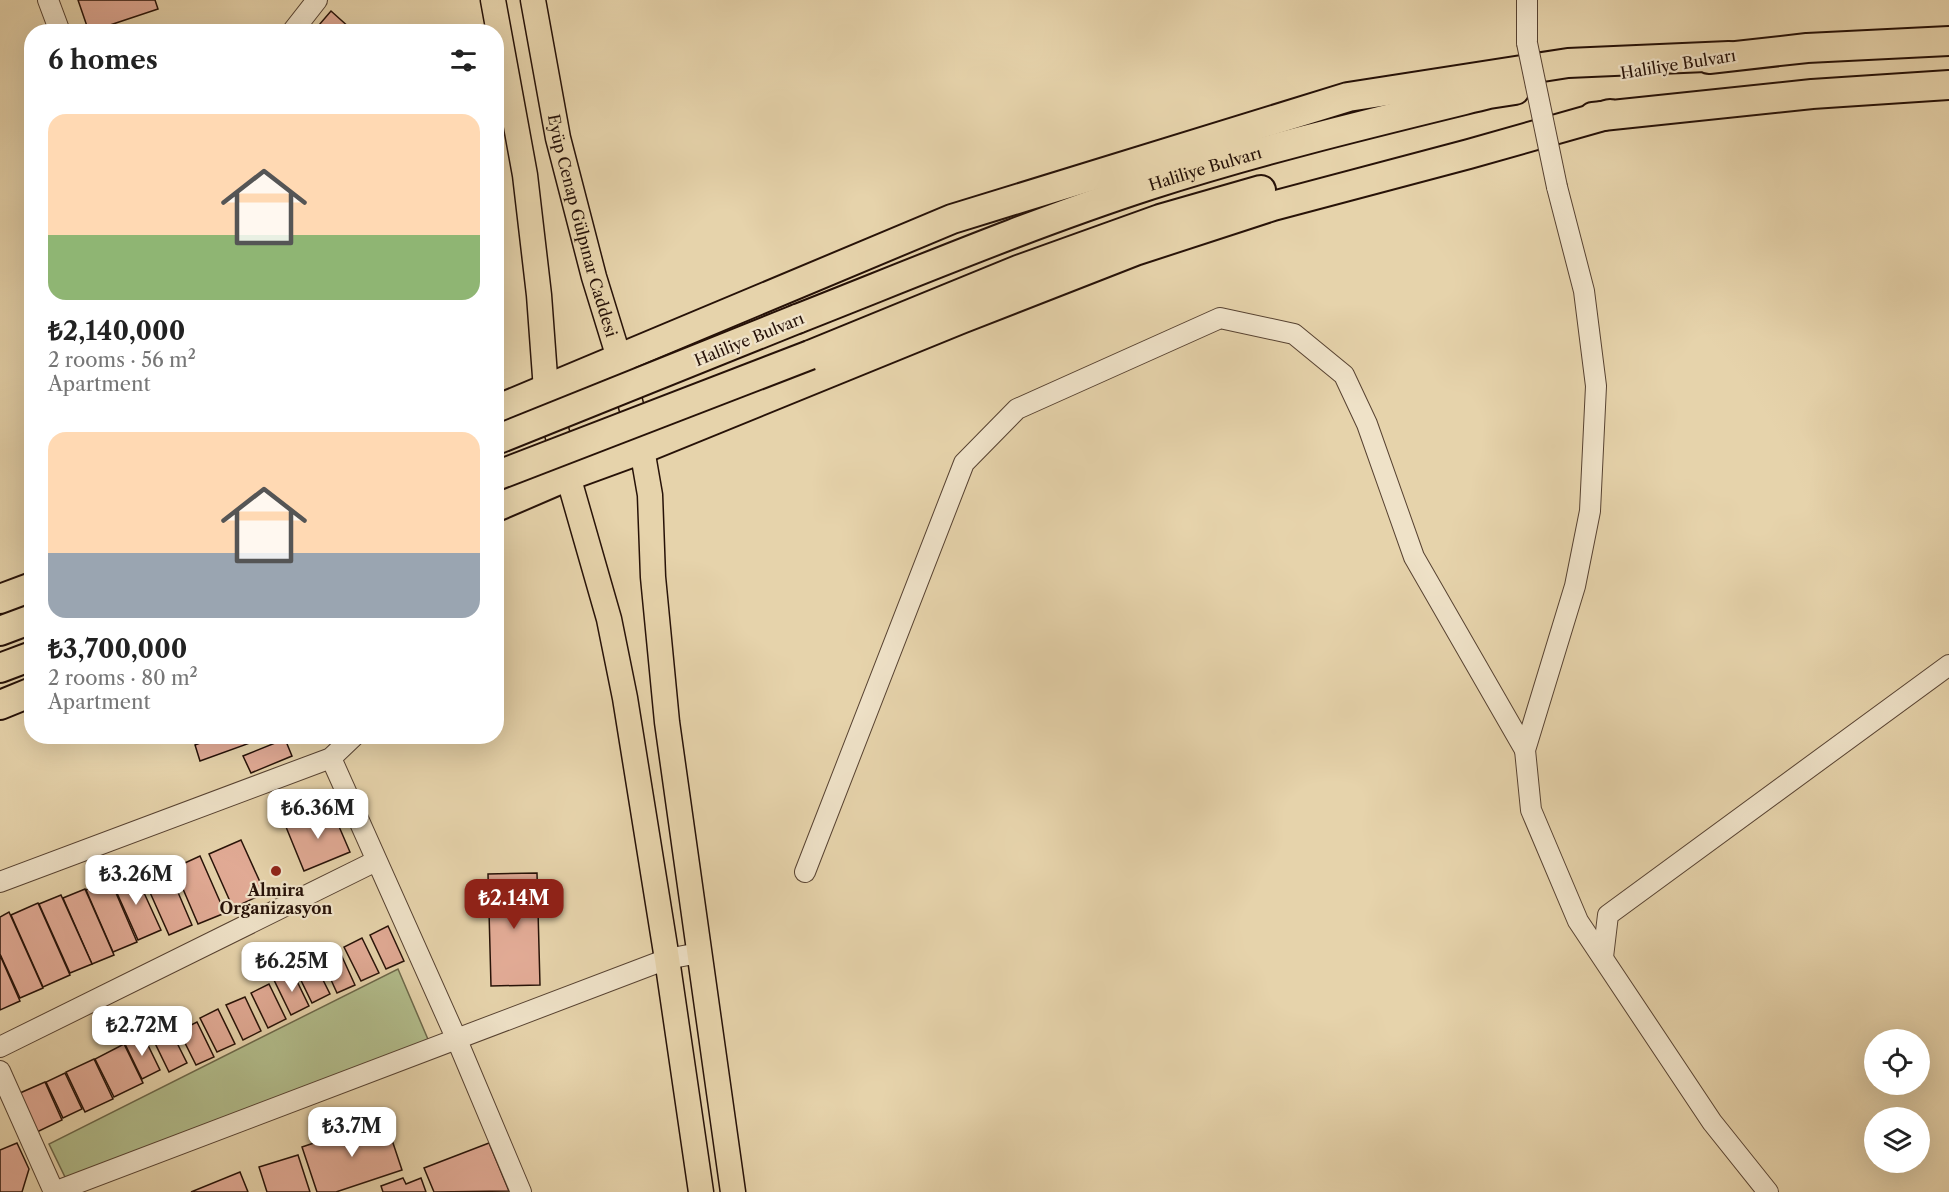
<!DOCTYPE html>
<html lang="en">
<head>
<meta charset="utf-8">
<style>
  :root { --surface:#fff; --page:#f2f2f2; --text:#222; --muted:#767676; --accent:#8f2418 }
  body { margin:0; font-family:"Libre Caslon Text",serif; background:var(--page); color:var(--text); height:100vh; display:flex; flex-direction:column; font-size:22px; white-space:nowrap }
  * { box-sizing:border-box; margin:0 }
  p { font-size:20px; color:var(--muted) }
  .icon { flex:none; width:33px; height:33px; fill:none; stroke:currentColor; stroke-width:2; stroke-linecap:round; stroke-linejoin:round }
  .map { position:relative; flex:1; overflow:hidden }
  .sheet { position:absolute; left:24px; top:24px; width:480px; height:720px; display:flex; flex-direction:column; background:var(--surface); border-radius:24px; box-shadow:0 6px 24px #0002 }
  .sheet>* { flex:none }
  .controls { position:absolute; left:1864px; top:1029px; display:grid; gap:12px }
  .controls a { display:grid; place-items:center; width:66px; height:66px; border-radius:50%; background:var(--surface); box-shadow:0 6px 24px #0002; font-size:30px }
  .price { position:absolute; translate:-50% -51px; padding:0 14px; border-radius:12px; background:#fff; color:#222; font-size:20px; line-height:39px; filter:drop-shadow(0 2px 3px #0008) }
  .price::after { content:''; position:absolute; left:50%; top:36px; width:18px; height:14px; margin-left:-9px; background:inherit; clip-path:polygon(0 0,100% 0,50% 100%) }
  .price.active { background:var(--accent); color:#fff }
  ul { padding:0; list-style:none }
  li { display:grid; align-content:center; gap:12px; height:318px; padding:0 24px }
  li span { display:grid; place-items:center; height:186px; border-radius:18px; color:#555 }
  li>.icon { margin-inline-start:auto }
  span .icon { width:108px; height:108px; fill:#fffc; stroke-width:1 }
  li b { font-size:26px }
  h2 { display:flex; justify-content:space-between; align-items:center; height:72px; padding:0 24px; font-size:26px }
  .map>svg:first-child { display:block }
  .green { fill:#b2bd8c; stroke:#6c684a; stroke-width:1.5 }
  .building { fill:#e2ab96; stroke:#271208; stroke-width:1.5 }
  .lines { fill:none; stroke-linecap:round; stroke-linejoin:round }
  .minor-casing { stroke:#574231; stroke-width:22 }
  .major-casing { stroke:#271208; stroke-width:27 }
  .highway-casing { stroke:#271208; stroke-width:32 }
  .minor { stroke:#efe2c8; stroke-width:20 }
  .major { stroke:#e6d3ab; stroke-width:24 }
  .highway { stroke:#e6d3ab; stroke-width:28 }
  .minor-bridge-casing { stroke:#574231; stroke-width:22; stroke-linecap:butt }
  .highway-bridge-casing { stroke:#271208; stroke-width:32; stroke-linecap:butt }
  .minor-bridge { stroke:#efe2c8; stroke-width:20 }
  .highway-bridge { stroke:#e6d3ab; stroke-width:28 }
  .poi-dot { fill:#8f2418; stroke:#efe2c8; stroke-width:2 }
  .labels { text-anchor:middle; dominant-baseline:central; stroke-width:4.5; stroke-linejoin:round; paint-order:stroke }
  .street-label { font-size:16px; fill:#271208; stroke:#efe2c8 }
  .poi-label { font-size:16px; font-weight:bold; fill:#271208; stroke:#efe2c8 }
</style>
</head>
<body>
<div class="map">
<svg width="1949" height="1192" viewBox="0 0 1949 1192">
  <rect width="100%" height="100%" fill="#e6d3ab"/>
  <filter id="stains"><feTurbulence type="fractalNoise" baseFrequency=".00333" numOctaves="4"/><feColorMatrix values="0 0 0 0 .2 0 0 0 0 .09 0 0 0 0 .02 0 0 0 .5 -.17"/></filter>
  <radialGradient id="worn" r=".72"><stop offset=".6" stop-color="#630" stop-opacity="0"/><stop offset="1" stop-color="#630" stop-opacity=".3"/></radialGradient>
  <path class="green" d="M 398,969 L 430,1044 L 66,1179 L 49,1144 Z"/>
  <g class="building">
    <path d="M 78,0 L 155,0 L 158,9 L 89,32 Z"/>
    <path d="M 331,11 L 351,29 L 348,32 L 313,32 Z"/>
    <path d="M 218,736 L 269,736 L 200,761 L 195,745 Z"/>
    <path d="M 285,739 L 292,756 L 251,773 L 243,756 Z"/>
    <path d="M 331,808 L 350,852 L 304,871 L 286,827 Z"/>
    <path d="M 241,840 L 265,893 L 233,908 L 209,854 Z"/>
    <path d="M 200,856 L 225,913 L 198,924 L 174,868 Z"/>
    <path d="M 168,869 L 192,925 L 169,935 L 144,879 Z"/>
    <path d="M 134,871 L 161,930 L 138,940 L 112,882 Z"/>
    <path d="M 537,873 L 540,985 L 491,986 L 488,874 Z"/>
    <path d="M 110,879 L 137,942 L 113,952 L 86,890 Z"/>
    <path d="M 85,889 L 114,955 L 92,964 L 63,898 Z"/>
    <path d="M 61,895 L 92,964 L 70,973 L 39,904 Z"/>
    <path d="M 38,903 L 70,975 L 43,987 L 11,915 Z"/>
    <path d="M 9,912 L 43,988 L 20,998 L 0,954 L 0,917 Z"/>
    <path d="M 388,926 L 404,961 L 386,969 L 370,935 Z"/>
    <path d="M 362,938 L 379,973 L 361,981 L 344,947 Z"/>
    <path d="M 339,950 L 355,985 L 337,993 L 321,958 Z"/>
    <path d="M 0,955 L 20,1001 L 0,1010 Z"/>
    <path d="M 313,960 L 330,994 L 312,1003 L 295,968 Z"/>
    <path d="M 292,971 L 309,1006 L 291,1015 L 274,980 Z"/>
    <path d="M 269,984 L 286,1019 L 268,1028 L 251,993 Z"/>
    <path d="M 245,997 L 261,1031 L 243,1040 L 226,1005 Z"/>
    <path d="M 218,1009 L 235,1044 L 217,1052 L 200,1018 Z"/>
    <path d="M 197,1022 L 214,1057 L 196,1065 L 179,1031 Z"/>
    <path d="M 170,1029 L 187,1063 L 169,1072 L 152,1037 Z"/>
    <path d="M 143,1035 L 160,1070 L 142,1079 L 125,1044 Z"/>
    <path d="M 124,1044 L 143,1083 L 114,1097 L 95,1059 Z"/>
    <path d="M 94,1059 L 113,1099 L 85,1112 L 66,1072 Z"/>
    <path d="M 65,1073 L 82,1109 L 63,1118 L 46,1082 Z"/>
    <path d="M 45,1082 L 62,1120 L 37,1132 L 20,1093 Z"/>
    <path d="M 385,1119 L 402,1170 L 336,1192 L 317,1192 L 302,1147 Z"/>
    <path d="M 17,1143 L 29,1169 L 22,1192 L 0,1192 L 0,1150 Z"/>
    <path d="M 489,1143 L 509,1191 L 434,1192 L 424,1168 Z"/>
    <path d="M 298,1155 L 310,1192 L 267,1192 L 259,1167 Z"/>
    <path d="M 240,1172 L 248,1192 L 191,1192 Z"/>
    <path d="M 403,1178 L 406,1184 L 421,1178 L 426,1192 L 383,1192 L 381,1186 Z"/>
  </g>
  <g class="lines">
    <g class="minor-casing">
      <g id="minor">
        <path d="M 48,0 L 60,32"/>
        <path d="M 1527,0 L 1527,43"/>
        <path d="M 292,32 L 317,0"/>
        <path d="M 1557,187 L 1584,291 L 1596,386 L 1590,511 L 1575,586 L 1525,750 L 1531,810 L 1578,921 L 1712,1122 L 1768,1192"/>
        <path d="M 331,758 L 457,1040 L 521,1192"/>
        <path d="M 805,872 L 964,463 L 1017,409 L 1220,318 L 1294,334 L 1344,375 L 1367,424 L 1414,557 L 1525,750"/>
        <path d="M 0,882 L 331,758 L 354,736"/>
        <path d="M 1603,957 L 1608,915 L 1949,665"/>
        <path d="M 0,1047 L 376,861"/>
        <path d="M 0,1071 L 54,1192"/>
        <path d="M 54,1192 L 667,959 L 699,953"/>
      </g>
    </g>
    <g class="major-casing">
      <g id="major">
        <path d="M 493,0 L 525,175 L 539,295 L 546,390 L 568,476 L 609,619 L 625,698 L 667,959 L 701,1192"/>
        <path id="s1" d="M 533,0 L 558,138 L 594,277 L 619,358 L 642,449 L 650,495 L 653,577 L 667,722 L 733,1192"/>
      </g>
    </g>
    <g class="highway-casing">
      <g id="highway">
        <path d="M 1709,59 L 1807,48 L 1949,41"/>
        <path d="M 1593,117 L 1812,94 L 1949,85"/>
        <path id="s2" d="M 797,319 C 914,273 1030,224 1150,185 C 1262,149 1375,122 1489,94 L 1515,90"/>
        <path d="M 810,355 L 1018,270 L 1160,219 L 1261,190"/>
        <path d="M 496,410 L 952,219 L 1348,97 L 1568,63 L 1729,56"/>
        <path d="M 496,507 L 568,476 L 642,449 L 961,319 L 1135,251 L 1273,206 L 1469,154 L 1610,114"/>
        <path d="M 0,599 L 32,587"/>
        <path d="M 0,631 L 32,619"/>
        <path d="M 0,668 L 32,656"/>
        <path d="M 0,705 L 32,692"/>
      </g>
    </g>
    <use href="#minor" class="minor"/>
    <use href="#major" class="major"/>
    <use href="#highway" class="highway"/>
    <g class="minor-bridge-casing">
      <path id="minor-bridge" d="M 1527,43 L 1557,187"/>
    </g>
    <g class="highway-bridge-casing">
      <g id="highway-bridge">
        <path d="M 496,440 L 797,319"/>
        <path d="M 496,476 L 810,355"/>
      </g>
    </g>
    <use href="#minor-bridge" class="minor-bridge"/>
    <use href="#highway-bridge" class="highway-bridge"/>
  </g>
  <circle class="poi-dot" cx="276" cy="871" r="6"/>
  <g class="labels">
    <g class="street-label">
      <text transform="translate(1678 64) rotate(-9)">Haliliye Bulvarı</text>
      <text stroke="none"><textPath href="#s2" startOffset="435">Haliliye Bulvarı</textPath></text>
      <text stroke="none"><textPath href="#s1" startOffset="231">Eyüp Cenap Gülpınar Caddesi</textPath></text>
      <text transform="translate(749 339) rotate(-22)">Haliliye Bulvarı</text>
    </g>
    <g class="poi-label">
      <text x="276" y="890">Almira<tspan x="276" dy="18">Organizasyon</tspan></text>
    </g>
  </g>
  <rect width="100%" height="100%" filter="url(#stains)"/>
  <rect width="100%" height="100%" fill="url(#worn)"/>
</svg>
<div class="controls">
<a><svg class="icon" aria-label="locate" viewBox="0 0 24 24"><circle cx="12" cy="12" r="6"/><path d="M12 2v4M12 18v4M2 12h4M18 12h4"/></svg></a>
<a><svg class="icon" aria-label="layers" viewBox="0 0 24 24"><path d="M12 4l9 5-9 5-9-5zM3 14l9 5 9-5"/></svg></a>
</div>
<b class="price" style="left:318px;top:840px">₺6.36M</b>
<b class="price" style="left:136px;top:906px">₺3.26M</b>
<b class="price active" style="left:514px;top:930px">₺2.14M</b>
<b class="price" style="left:292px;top:993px">₺6.25M</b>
<b class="price" style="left:142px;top:1057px">₺2.72M</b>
<b class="price" style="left:352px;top:1158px">₺3.7M</b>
<section class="sheet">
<h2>6 homes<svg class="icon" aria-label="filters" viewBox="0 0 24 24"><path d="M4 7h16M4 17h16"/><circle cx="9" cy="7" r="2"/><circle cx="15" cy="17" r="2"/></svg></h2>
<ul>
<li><span style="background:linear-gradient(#ffd9b3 65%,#8fb573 0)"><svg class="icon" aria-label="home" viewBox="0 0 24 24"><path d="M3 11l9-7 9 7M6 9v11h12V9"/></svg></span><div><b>₺2,140,000</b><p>2 rooms · 56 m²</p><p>Apartment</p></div></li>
<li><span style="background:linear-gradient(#ffd9b3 65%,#9aa5b1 0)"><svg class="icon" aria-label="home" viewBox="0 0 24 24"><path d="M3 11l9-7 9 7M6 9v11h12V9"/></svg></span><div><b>₺3,700,000</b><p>2 rooms · 80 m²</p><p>Apartment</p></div></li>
</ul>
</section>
</div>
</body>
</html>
